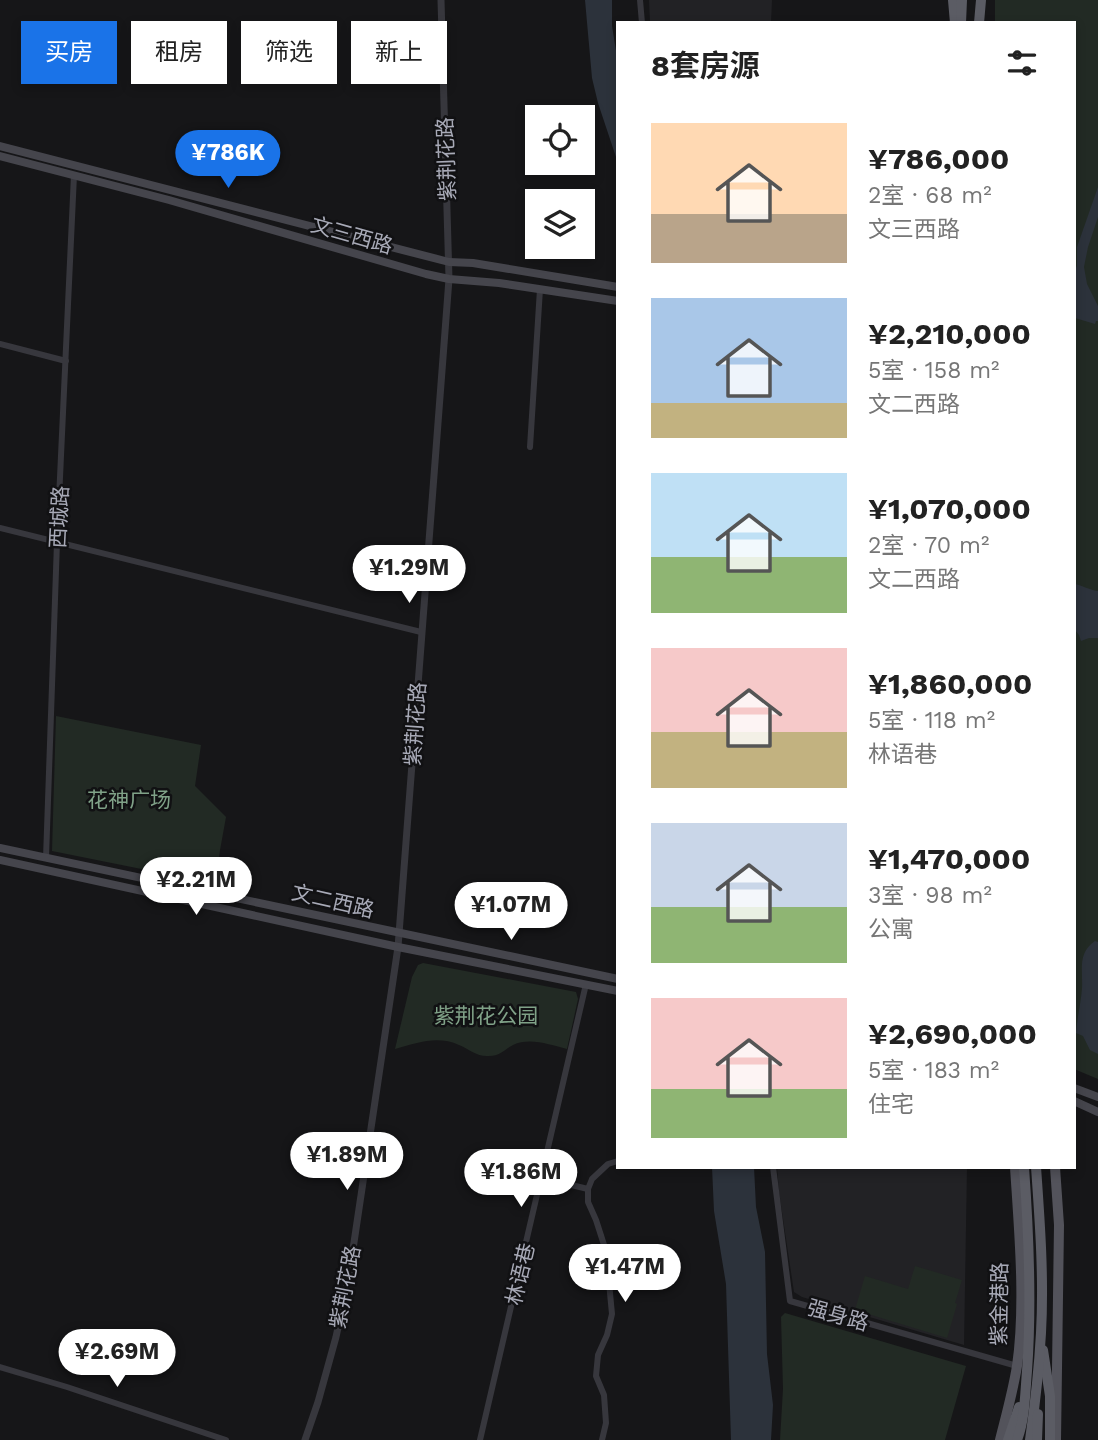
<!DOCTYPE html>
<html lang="zh">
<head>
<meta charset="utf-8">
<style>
  :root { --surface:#fff; --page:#f6f6f6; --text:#222; --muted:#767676; --accent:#1a73e8 }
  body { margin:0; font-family:"Work Sans","Noto Sans SC",sans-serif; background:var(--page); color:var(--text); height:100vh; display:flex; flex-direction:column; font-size:26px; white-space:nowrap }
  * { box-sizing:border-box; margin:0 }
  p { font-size:23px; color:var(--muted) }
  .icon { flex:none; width:38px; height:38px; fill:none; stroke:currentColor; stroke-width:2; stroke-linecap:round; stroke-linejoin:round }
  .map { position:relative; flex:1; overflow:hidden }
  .side { position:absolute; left:616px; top:21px; width:460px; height:1148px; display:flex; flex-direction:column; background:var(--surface); border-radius:0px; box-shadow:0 4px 10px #0003 }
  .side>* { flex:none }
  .hud { position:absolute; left:21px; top:21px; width:490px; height:63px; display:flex; gap:14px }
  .fabs { position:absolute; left:525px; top:105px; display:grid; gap:14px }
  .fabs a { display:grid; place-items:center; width:70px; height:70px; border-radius:0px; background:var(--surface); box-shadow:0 4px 10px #0003; font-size:35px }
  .price { position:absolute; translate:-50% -60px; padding:0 16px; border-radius:24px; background:#fff; color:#222; font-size:23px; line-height:46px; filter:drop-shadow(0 2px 4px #0008) }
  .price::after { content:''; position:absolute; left:50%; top:42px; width:21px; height:16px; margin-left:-10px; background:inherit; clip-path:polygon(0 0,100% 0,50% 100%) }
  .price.on { background:var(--accent); color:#fff }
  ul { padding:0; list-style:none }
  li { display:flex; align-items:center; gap:21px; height:175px; padding:0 35px }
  li span { display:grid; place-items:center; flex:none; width:196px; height:140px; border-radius:0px; color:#555 }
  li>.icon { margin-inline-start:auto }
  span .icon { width:84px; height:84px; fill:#fffc; stroke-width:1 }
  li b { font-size:30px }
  h2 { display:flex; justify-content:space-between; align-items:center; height:84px; padding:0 35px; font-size:30px }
  .pill { padding:0 24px; border-radius:0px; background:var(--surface); box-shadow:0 4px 10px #0003; font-size:24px; line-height:63px }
  .pill.on { background:var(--accent); color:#fff }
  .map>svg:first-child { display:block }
  .built { fill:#222225 }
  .green { fill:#222a24 }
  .water { fill:#2c323b }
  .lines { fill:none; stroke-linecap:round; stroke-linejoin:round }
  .minor { stroke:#37373d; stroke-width:6 }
  .tertiary { stroke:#37373d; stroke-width:7 }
  .secondary { stroke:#45454c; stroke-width:8 }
  .primary { stroke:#53535b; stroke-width:10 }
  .trunk { stroke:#5b5c64; stroke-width:10 }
  .labels { text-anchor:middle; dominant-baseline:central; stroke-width:5; stroke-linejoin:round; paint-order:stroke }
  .street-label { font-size:21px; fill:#a8aab7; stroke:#111113 }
  .park-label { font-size:21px; fill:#80a288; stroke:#111113 }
</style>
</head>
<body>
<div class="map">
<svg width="1098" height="1440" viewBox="0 0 1098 1440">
  <rect width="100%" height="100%" fill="#161618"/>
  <g class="built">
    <path d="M 649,0 L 772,0 L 771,23 L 650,23 Z"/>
    <path d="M 777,1167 L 967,1167 L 964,1345 L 802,1297 L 794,1292 L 779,1192 Z"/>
  </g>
  <g class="green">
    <path d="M 995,0 L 1098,0 L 1098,1079 L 1074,1069 L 1074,23 L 995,23 Z"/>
    <path d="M 56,716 L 201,745 L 195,786 L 226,817 L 220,850 L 216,884 L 52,851 Z"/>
    <path d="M 423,963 L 576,992 L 578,999 L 567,1049 C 550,1045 530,1037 513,1045 C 505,1049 500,1056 489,1056 C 477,1057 469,1049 459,1045 C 438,1035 416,1043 395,1049 L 412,977 L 418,965 Z"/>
    <path d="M 915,1266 L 962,1280 L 955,1303 L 957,1304 L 947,1338 L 855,1310 L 865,1276 L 908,1289 Z"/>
    <path d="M 785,1313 L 966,1366 L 945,1440 L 780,1440 L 783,1389 L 781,1317 Z"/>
  </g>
  <g class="water">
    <path d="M 585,0 L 612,0 L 612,26 L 618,63 L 618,163 L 598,103 L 592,78 Z"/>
    <path d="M 1098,187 L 1098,217 L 1088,247 L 1084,267 L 1087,284 L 1098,306 L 1098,321 L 1096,321 L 1095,324 L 1075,318 L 1074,275 L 1077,265 L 1077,247 Z"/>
    <path d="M 1074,584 C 1082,585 1092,591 1098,591 L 1098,638 L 1089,638 L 1081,641 L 1079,635 L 1075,630 Z"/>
    <path d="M 1095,941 L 1098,942 L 1098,1054 L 1090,1050 L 1083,1036 L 1076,1033 C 1077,1018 1081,1003 1082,988 C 1083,971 1077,953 1095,941 Z"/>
    <path d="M 712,1167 L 754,1167 L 756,1207 L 765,1252 L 767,1354 L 773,1405 L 771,1440 L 731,1440 L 726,1284 L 714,1211 Z"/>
  </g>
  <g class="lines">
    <g class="minor">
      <path d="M 640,0 L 642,23"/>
      <path d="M 0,344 L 66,361"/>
      <path d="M 530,447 L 540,289"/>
      <path d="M 0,528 L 421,632"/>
      <path d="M 46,858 L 57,542 L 74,175"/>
      <path d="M 773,1167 L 790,1301 L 1017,1366"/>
      <path d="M 542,1178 L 588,1189"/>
      <path d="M 0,1367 L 67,1387 L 226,1440"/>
      <path d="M 480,1440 L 586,984"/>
      <path d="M 602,1440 L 606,1423 L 604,1395 L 596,1376 L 598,1355 L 607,1335 L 612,1314 L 606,1251 L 596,1220 L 588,1202 L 588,1189 L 592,1179 L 608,1164 L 618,1161"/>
    </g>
    <path class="tertiary" d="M 305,1440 L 318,1402 L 336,1337 L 349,1276 L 398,947 L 449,279 L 441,0"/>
    <g class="secondary">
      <path d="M 0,146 L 449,262 L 473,263 L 618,287"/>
      <path d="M 0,156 L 169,200 L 426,274 L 449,279 L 499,283 L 618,301"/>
      <path d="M 0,848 L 618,979"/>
      <path d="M 0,860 L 398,947 L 618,991"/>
      <path d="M 1074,1088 L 1098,1097"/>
      <path d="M 1074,1101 L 1098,1112"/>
    </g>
    <g class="primary">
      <path d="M 1055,1167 L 1059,1225 L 1056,1440"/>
      <path d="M 1000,1440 C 1006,1416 1013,1391 1017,1366 C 1026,1305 1019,1230 1015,1167"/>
    </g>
    <g class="trunk">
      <path d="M 953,0 L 955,23"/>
      <path d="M 961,23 L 962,0"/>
      <path d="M 979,23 L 981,0"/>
      <path d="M 1043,1350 L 1050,1396 L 1050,1440"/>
      <path d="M 1008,1440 L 1019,1407"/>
      <path d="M 1017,1440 C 1025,1419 1025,1394 1027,1371 C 1032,1303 1029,1236 1024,1167"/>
      <path d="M 1030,1440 C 1035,1405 1039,1369 1041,1333 C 1044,1278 1040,1223 1036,1167"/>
      <path d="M 1037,1440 L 1038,1414"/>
    </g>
  </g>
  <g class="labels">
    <g class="street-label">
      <text transform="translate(446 159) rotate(-92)">紫荆花路</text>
      <text transform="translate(352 235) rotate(16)">文三西路</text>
      <text transform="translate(59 517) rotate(-87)">西城路</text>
      <text transform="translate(415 724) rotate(-86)">紫荆花路</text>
      <text transform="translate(333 901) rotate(13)">文二西路</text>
      <text transform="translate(520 1274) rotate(-77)">林语巷</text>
      <text transform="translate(345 1287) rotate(-79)">紫荆花路</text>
      <text transform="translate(999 1304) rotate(-89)">紫金港路</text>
      <text transform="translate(838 1315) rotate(16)">强身路</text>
    </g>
    <g class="park-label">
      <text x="129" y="799">花神广场</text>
      <text x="486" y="1015">紫荆花公园</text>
    </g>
  </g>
</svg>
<div class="fabs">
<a><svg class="icon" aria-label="locate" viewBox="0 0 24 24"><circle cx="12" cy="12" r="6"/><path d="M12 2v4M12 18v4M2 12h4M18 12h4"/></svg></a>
<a><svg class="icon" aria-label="layers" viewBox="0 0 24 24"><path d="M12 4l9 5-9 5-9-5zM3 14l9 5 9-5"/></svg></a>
</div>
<b class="price on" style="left:228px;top:190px">¥786K</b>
<b class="price" style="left:409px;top:605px">¥1.29M</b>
<b class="price" style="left:196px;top:917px">¥2.21M</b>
<b class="price" style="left:511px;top:942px">¥1.07M</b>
<b class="price" style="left:347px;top:1192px">¥1.89M</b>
<b class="price" style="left:521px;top:1209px">¥1.86M</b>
<b class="price" style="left:625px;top:1304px">¥1.47M</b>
<b class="price" style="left:117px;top:1389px">¥2.69M</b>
<div class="hud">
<a class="pill on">买房</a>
<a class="pill">租房</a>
<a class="pill">筛选</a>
<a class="pill">新上</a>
</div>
<section class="side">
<h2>8套房源<svg class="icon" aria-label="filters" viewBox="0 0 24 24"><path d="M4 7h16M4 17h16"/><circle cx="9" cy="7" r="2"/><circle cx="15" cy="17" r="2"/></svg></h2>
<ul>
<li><span style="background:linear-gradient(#ffd9b3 65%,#b9a48a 0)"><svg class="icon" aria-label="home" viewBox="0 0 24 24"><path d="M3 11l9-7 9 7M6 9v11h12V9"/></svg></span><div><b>¥786,000</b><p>2室 · 68 m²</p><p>文三西路</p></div></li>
<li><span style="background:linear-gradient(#a9c7e8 75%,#c2b280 0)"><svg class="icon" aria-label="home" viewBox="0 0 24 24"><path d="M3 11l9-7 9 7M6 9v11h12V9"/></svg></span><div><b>¥2,210,000</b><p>5室 · 158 m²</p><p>文二西路</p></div></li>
<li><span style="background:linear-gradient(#bfe0f5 60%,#8fb573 0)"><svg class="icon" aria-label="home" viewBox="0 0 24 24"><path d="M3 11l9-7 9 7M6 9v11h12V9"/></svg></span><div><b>¥1,070,000</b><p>2室 · 70 m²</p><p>文二西路</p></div></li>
<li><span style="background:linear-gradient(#f6c9c9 60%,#c2b280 0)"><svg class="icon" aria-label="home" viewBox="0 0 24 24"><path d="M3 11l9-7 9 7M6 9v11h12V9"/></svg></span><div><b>¥1,860,000</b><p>5室 · 118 m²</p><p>林语巷</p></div></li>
<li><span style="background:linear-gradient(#c9d6e8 60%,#8fb573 0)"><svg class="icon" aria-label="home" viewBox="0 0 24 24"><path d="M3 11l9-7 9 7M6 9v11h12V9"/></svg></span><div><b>¥1,470,000</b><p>3室 · 98 m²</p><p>公寓</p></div></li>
<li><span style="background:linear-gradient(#f6c9c9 65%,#8fb573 0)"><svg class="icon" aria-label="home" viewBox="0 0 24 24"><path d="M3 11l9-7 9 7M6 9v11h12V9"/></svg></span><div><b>¥2,690,000</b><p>5室 · 183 m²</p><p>住宅</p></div></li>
</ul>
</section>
</div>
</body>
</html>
